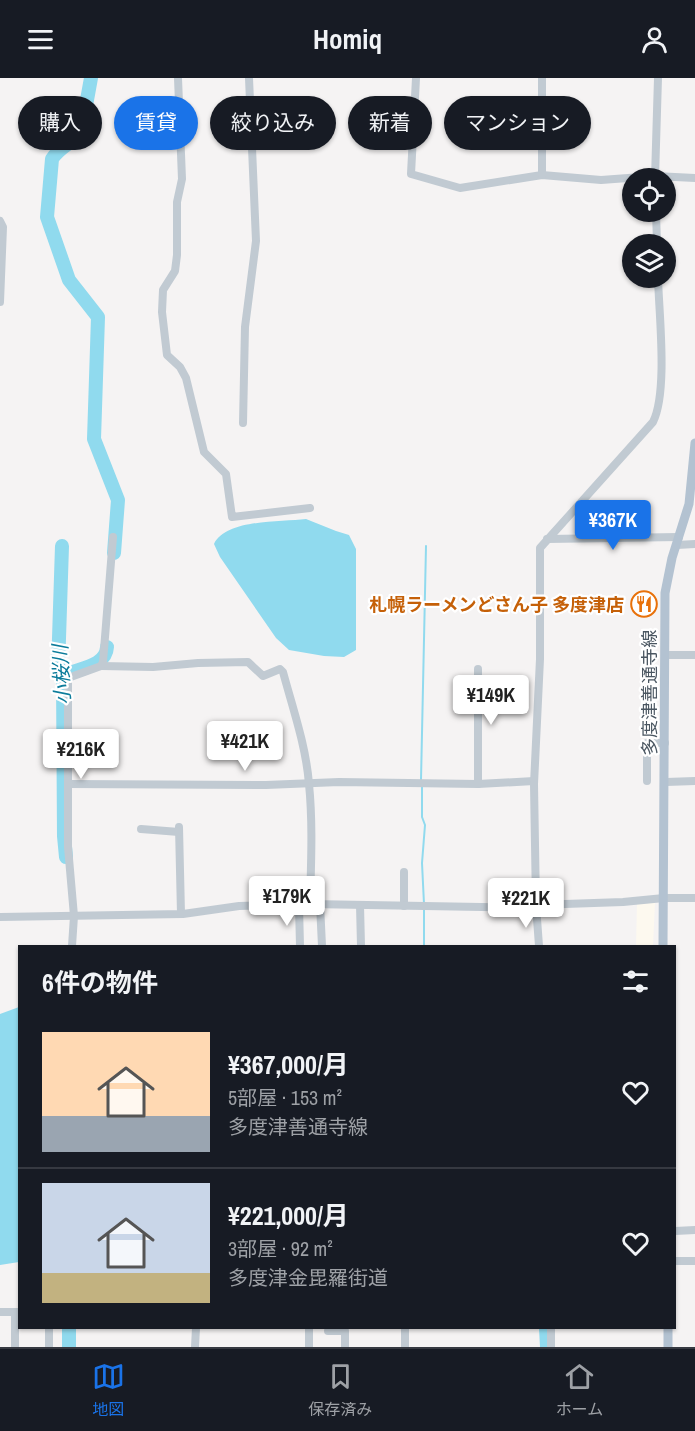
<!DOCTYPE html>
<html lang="ja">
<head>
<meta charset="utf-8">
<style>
  :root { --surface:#171b24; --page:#242831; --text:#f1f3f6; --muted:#9ea1a6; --line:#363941; --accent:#1a73e8 }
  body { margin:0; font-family:"Archivo Narrow","Noto Sans JP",sans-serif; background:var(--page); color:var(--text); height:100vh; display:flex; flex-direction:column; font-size:22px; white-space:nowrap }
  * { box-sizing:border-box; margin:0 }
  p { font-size:20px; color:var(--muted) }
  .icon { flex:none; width:33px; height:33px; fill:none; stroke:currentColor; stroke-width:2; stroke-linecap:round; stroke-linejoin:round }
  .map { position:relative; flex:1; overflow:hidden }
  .panel { position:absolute; left:18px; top:867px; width:658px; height:384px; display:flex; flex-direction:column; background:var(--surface); border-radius:0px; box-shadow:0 2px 4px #0004 }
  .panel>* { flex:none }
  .hud { position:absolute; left:18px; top:18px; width:660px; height:54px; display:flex; gap:12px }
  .controls { position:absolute; left:622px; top:90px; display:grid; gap:12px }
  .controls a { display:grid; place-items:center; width:54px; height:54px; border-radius:50%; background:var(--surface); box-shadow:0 2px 4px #0004; font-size:30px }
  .price { position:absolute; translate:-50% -51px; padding:0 14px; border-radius:6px; background:#fff; color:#222; font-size:20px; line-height:39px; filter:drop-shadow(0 2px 3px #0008) }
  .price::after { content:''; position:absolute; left:50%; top:36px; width:18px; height:14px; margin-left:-9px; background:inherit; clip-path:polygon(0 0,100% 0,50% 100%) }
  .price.active { background:var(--accent); color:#fff }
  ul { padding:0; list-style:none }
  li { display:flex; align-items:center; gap:18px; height:150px; padding:0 24px }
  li+li { border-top:2px solid var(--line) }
  li span { display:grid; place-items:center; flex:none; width:168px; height:120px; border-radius:0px; color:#555 }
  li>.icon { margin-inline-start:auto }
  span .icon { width:72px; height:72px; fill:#fffc; stroke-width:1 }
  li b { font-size:26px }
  h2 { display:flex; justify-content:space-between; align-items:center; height:72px; padding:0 24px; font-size:26px }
  .chip { padding:0 21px; border-radius:27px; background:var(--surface); box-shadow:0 2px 4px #0004; font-size:21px; line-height:54px }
  .chip.active { background:var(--accent); color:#fff }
  header { display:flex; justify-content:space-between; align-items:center; height:78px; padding:0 24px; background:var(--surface); font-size:27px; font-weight:700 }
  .tab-bar { display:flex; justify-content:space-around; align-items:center; height:84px; border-top:2px solid var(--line); background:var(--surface); font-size:16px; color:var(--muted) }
  .tab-bar a { display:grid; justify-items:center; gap:3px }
  .tab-bar .active { color:var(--accent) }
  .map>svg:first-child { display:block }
  .commercial { fill:#fdf9ef }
  .water { fill:#90daee }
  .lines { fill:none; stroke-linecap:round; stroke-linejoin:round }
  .stream { stroke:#90daee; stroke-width:2 }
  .river { stroke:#90daee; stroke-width:14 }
  .minor { stroke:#c1cad2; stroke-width:8 }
  .major { stroke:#b3c2d1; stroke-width:9 }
  .labels { text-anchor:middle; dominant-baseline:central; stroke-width:4.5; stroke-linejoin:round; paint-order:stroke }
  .food-label { font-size:18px; font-weight:bold; fill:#c56008; stroke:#fff; text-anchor:end }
  .street-label { font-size:18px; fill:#4a5661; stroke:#fff }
  .water-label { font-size:20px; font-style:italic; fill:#0c7c9b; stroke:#fff }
</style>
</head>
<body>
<header><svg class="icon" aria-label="menu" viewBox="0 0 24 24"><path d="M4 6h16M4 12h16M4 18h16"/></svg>Homiq<svg class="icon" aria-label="person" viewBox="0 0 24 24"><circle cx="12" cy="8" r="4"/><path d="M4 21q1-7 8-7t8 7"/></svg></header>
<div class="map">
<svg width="695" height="1269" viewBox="0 0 695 1269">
  <rect width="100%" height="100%" fill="#f5f3f3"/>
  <path class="commercial" d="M 655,824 L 653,868 L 636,868 L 637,826 Z"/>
  <g class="water">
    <path d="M 306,441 L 336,453 L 349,457 L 356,471 L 356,572 L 344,579 L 324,578 L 289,572 L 276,560 L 220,479 L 214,466 C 226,441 281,444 306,441 Z"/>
    <path d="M 19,929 L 19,1184 L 0,1187 L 0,936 Z"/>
  </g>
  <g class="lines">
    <g class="stream">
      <path d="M 421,702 L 426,468"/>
      <path d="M 422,707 L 422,739 L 425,747 L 422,785 L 424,826"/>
      <path d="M 424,830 L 424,868"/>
    </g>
    <g class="river">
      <path d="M 91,0 L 81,55 C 72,65 59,69 52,81 L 47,139 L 69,202 L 98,239 L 94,361 L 118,422 L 114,475"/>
      <path d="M 62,468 L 58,591 L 63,598 L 64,758 L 66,779"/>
      <path d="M 63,598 C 78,590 106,589 107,569"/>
      <path d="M 69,1250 L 69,1269"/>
      <path d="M 546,1250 L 547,1269"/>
    </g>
    <g class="minor">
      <path d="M 178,0 L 182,101 L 177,124 L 177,177 L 175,193 L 163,212 L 162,234 L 167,277 L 180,289 L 186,300 L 204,374 L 226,396 L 232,439 L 310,430"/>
      <path d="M 416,0 L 411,96 L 460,110 L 542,97 L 601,102 L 655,98 L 695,100"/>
      <path d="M 542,97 L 542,0"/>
      <path d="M 655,100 L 658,0"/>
      <path d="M 656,134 L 657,166"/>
      <path d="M 0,143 L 3,149 L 0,224"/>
      <path d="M 243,345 L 245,249 L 256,163 L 249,0"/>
      <path d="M 547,461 L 679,459"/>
      <path d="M 677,467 L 695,466"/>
      <path d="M 665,577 L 695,577"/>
      <path d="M 101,588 L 153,589 L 198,585 L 248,584 L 263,598 L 280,591 L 283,594 C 293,631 306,668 309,706 C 313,746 311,786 310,826"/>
      <path d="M 478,591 L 478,706"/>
      <path d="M 647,703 L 647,665 L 665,665"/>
      <path d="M 666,704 L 695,703"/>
      <path d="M 68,706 L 266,707 L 339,704 L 478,706 L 534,703"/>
      <path d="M 179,749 L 181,836"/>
      <path d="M 141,751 L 179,754"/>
      <path d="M 320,826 L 322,868"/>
      <path d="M 360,827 L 361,868"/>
      <path d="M 536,827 L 623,824 L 664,820 L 695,820"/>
      <path d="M 299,828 L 300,868"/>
      <path d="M 404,828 L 404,794"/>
      <path d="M 0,839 L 183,836 L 239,828 L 310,826 L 538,830"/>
      <path d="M 72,868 L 74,838 L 68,769 L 68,600 L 101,588 L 103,584 L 113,459"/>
      <path d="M 539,868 L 536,827 L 534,706 L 540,581 L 540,470 L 653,344 C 668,314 659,236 658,200"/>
      <path d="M 675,1153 L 695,1152"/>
      <path d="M 675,1183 L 695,1183"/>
      <path d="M 0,1234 L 19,1234"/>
      <path d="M 15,1234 L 15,1269"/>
      <path d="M 405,1250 L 405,1269"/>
      <path d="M 551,1250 L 551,1269"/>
      <path d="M 328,1253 L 345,1253 L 345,1269"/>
      <path d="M 49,1269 L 49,1250"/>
      <path d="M 195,1269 L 196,1250"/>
      <path d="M 309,1269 L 309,1250"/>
    </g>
    <g class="major">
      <path d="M 663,868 L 665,515 L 672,480 L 689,426 L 695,365"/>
      <path d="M 668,1250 L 668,1269"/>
    </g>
  </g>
  <defs>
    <g id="restaurant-ring" transform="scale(1.35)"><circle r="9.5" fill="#fff" stroke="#e8710a" stroke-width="1.5"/><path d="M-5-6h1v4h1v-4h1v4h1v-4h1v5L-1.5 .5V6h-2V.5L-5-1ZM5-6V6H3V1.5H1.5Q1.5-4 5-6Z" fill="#e8710a"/></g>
  </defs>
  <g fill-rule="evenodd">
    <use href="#restaurant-ring" x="644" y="526"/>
  </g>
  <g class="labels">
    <g class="food-label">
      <text x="624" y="526">札幌ラーメンどさん子 多度津店</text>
    </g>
    <g class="street-label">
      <text transform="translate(649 615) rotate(-90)">多度津善通寺線</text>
    </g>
    <g class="water-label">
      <text transform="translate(61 597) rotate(-93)">小桜川</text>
    </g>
  </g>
</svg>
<div class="controls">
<a><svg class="icon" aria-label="locate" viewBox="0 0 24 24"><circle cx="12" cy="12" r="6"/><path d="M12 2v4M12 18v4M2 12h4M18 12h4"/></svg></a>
<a><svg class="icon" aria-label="layers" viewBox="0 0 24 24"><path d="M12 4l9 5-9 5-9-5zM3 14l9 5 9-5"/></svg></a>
</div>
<b class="price active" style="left:613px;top:473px">¥367K</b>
<b class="price" style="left:491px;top:648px">¥149K</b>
<b class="price" style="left:245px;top:694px">¥421K</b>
<b class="price" style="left:81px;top:702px">¥216K</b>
<b class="price" style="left:287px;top:849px">¥179K</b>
<b class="price" style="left:526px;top:851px">¥221K</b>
<div class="hud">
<a class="chip">購入</a>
<a class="chip active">賃貸</a>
<a class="chip">絞り込み</a>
<a class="chip">新着</a>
<a class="chip">マンション</a>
</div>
<section class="panel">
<h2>6件の物件<svg class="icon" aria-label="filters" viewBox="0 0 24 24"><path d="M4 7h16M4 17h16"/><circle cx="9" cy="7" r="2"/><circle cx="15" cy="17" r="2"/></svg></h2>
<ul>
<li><span style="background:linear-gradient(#ffd9b3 70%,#9aa5b1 0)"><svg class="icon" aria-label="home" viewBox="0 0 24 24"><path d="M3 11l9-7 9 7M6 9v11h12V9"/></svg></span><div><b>¥367,000/月</b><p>5部屋 · 153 m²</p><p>多度津善通寺線</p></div><svg class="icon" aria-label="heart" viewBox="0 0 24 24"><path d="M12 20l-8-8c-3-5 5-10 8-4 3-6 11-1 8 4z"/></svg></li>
<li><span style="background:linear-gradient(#c9d6e8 75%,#c2b280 0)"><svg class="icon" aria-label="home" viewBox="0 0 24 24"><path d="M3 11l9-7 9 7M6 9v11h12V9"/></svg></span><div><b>¥221,000/月</b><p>3部屋 · 92 m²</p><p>多度津金毘羅街道</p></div><svg class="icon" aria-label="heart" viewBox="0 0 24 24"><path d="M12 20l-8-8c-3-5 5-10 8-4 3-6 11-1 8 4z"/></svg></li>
</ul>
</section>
</div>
<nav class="tab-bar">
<a class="active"><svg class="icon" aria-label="map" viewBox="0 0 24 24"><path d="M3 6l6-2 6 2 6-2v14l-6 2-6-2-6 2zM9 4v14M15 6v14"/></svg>地図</a>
<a><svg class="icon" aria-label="saved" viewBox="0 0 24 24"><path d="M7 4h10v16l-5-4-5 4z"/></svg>保存済み</a>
<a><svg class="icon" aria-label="home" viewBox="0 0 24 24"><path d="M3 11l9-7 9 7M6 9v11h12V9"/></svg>ホーム</a>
</nav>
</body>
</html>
